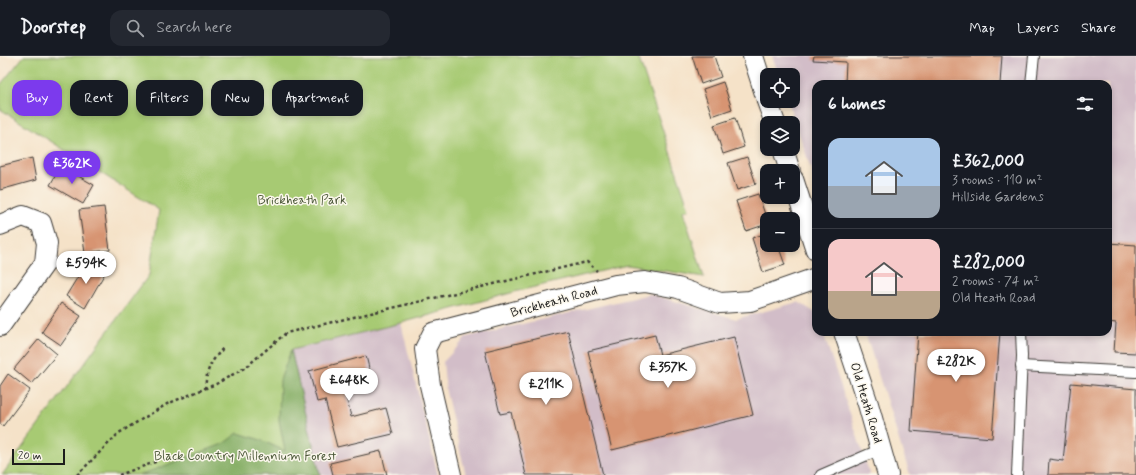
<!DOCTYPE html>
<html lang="en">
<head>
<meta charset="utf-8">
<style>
  :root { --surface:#171b24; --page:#242831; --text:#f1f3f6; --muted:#9ea1a6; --line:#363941; --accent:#7c3aed }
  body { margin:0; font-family:Mynerve,sans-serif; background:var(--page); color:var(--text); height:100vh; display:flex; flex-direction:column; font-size:15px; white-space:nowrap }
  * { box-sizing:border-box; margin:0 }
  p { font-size:13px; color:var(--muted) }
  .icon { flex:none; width:22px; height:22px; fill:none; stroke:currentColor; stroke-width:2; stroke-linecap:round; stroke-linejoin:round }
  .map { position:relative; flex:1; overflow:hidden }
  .sheet { position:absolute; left:812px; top:24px; width:300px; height:256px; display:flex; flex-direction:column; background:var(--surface); border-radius:12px; box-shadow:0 2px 6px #0003 }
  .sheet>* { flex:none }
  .banner { position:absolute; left:12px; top:24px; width:380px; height:36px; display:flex; gap:8px }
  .tools { position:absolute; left:760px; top:12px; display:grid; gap:8px }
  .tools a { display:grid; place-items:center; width:40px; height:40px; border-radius:8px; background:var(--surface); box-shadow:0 2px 6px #0003; font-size:20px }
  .scale { position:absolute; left:12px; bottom:10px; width:53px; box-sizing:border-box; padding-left:4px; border:2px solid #1c1c1c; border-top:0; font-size:11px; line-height:14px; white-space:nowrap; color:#1c1c1c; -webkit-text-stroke:3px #fbf7ec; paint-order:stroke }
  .price { position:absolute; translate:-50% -34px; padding:0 9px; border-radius:14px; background:#fff; color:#222; font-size:13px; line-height:26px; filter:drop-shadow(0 1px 2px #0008) }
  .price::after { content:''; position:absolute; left:50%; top:24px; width:12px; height:9px; margin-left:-6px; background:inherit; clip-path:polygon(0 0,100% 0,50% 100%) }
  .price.current { background:var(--accent); color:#fff }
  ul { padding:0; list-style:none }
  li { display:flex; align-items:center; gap:12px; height:100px; padding:0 16px }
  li+li { border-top:1px solid var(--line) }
  li span { display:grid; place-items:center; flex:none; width:112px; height:80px; border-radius:12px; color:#555 }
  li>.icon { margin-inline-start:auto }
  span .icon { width:48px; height:48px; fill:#fffc; stroke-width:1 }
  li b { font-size:17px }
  h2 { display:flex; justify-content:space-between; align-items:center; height:48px; padding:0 16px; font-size:17px }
  .pill { padding:0 14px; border-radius:12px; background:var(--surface); box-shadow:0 2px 6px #0003; font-size:14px; line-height:36px }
  .pill.current { background:var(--accent); color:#fff }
  header { display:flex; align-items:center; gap:24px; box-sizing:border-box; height:56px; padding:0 20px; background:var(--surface); border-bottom:1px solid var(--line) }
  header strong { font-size:19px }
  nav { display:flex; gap:22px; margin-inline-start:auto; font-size:14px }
  .search { width:280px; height:36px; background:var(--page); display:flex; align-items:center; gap:10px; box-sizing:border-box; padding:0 14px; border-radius:12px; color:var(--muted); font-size:15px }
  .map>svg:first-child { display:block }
  .industrial { fill:#d2bdc8 }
  .green { fill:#a7ca73; stroke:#627348 }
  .forest { fill:#85ae65; stroke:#506540 }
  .building { fill:#d79472 }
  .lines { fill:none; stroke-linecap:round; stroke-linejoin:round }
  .lane-casing { stroke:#3d3a36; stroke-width:12 }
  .street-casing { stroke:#3d3a36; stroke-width:22 }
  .path { stroke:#3d3a36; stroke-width:2.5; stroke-dasharray:3 3; stroke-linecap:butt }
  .lane { stroke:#fff; stroke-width:10 }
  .street { stroke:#fff; stroke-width:20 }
  .labels { text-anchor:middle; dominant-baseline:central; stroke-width:3; stroke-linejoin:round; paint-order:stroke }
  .park-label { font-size:13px; fill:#4d593a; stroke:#fbf7ec }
  .street-label { font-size:13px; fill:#1c1c1c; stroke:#fbf7ec }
</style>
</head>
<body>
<header>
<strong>Doorstep</strong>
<div class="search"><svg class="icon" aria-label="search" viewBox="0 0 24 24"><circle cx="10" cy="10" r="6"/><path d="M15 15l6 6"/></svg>Search here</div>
<nav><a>Map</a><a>Layers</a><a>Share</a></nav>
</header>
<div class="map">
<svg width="1136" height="419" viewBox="0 0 1136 419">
  <rect width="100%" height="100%" fill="#fbf7ec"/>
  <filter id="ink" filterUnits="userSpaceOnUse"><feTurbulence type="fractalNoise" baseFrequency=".025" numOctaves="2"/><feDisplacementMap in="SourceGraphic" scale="8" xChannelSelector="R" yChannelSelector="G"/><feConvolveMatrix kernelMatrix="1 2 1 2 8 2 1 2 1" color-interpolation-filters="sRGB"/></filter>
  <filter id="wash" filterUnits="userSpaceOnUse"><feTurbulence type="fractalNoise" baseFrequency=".012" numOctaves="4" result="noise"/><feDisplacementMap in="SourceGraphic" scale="16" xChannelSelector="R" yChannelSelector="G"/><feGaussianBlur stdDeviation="0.9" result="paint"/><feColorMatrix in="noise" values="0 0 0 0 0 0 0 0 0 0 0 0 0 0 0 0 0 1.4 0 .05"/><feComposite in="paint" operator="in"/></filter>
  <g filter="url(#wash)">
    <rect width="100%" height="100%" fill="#f5e2c8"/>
    <g class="industrial">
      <path d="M 772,0 L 1136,0 L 1136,419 L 910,419 L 865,276 L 1108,276 L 1108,28 L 816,28 L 816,128 L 788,45 L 793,45 L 793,19 L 779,19 Z"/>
      <path d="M 650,238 L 736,263 L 798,246 L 816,257 L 816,276 L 823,276 L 870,419 L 466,419 L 446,336 L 443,306 L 467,281 Z"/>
      <path d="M 401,267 L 438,419 L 320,419 L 291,294 Z"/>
    </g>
    <path class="green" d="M 24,0 L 638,0 L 689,153 L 683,155 L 704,221 L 627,209 L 518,235 L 401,267 L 291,294 L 320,419 L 2,419 L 149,219 L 159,154 L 0,53 L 0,29 Z"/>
    <path class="forest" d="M 291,294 L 320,419 L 140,419 L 223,388 L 238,377 L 261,384 L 285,395 L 279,364 L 280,324 Z"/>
    <g id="blocks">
      <g class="building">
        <path d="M 692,0 L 714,0 L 721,21 L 701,28 Z"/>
        <path d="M 814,0 L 1002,0 L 1000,28 L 845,28 L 846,6 L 813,4 Z"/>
        <path d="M 723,26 L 732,53 L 712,60 L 703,33 Z"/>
        <path d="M 735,62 L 744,91 L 723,98 L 714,69 Z"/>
        <path d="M 747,101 L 756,128 L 737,134 L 728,107 Z"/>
        <path d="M 32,102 L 36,124 L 0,134 L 0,110 Z"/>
        <path d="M 61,110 L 94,129 L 83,148 L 50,129 Z"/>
        <path d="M 758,138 L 767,164 L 767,168 L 746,175 L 736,145 Z"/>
        <path d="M 104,151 L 110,194 L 85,197 L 79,154 Z"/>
        <path d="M 767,177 L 767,189 L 778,189 L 785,209 L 763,216 L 752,182 Z"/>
        <path d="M 1108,187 L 1136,189 L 1136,297 L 1114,296 L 1116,267 L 1108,266 Z"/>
        <path d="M 87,206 L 105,217 L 85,252 L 66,240 Z"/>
        <path d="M 61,247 L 81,260 L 61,289 L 42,276 Z"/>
        <path d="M 568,275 L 603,419 L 526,419 L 511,356 L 500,358 L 485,295 Z"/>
        <path d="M 918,276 L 1000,276 L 992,382 L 911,375 Z"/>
        <path d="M 655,279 L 660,299 L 734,281 L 753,359 L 612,394 L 588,295 Z"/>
        <path d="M 39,283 L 57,298 L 32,328 L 14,313 Z"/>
        <path d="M 366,300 L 374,332 L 346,339 L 351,361 L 386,352 L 393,378 L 337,391 L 325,344 L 317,346 L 309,315 Z"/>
        <path d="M 8,318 L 30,334 L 3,370 L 0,368 L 0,330 Z"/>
        <path d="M 1071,327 L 1136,333 L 1136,419 L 1048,419 L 1049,403 L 1063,405 Z"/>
        <path d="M 381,395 L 387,419 L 333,419 L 330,407 Z"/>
      </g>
    </g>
  </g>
  <g filter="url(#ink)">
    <use href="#blocks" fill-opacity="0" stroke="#3d3a36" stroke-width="1"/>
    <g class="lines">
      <g class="lane-casing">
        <g id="lane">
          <path d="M 1031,28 L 1034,0"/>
          <path d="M 1021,310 L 1136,316"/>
          <path d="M 821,419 L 881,393"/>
          <path d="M 1017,419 L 1022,300 L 1021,276"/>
        </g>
      </g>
      <g class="street-casing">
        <g id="street">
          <path d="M 753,0 L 767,44"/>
          <path d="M 767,45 L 775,67"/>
          <path d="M 783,93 L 790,115"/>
          <path d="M 793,123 L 816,194"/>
          <path d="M 0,169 L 23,160 L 41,167 L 47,187 L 45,207 L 0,270"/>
          <path d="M 844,276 L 868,348 L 888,419"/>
          <path d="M 451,419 L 430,329 L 425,293 L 433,277 L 616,229 L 645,226 L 678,232 L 720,247 L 750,245 L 816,222"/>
        </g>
      </g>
      <g class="path">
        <path d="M 205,333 C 207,312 210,307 224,291"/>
        <path d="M 77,419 L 119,377 L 167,348 L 216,328 L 246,311 L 286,277 L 587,206 L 597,215"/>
        <path d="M 119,419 L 158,405"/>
      </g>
      <use href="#lane" class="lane"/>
      <use href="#street" class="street"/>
    </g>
  </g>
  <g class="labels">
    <g class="park-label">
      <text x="302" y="144">Brickheath Park</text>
      <text x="245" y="400">Black Country Millennium Forest</text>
    </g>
    <g class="street-label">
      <text transform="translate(554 246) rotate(-15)">Brickheath Road</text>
      <text transform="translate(866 347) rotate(73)">Old Heath Road</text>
    </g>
  </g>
</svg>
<div class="tools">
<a><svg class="icon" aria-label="locate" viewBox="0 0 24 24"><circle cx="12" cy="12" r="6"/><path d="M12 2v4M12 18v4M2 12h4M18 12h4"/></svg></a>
<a><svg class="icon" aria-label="layers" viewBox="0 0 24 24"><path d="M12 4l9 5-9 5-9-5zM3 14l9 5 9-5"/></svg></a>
<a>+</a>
<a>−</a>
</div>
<div class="scale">20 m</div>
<b class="price current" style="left:72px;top:129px">£362K</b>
<b class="price" style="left:86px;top:229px">£594K</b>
<b class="price" style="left:956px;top:327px">£282K</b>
<b class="price" style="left:668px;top:333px">£357K</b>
<b class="price" style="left:349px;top:346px">£648K</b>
<b class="price" style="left:546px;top:350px">£211K</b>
<div class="banner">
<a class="pill current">Buy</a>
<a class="pill">Rent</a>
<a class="pill">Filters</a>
<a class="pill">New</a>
<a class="pill">Apartment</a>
</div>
<section class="sheet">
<h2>6 homes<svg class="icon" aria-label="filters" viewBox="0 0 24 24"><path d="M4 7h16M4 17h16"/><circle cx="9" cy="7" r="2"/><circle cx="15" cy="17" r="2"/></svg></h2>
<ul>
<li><span style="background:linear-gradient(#a9c7e8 60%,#9aa5b1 0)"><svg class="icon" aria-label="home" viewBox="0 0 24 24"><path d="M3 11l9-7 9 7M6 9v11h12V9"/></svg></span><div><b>£362,000</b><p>3 rooms · 110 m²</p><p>Hillside Gardens</p></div></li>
<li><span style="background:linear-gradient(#f6c9c9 65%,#b9a48a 0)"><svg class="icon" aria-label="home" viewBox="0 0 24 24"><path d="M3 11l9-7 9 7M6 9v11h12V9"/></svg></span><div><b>£282,000</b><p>2 rooms · 74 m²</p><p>Old Heath Road</p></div></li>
</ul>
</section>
</div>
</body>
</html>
